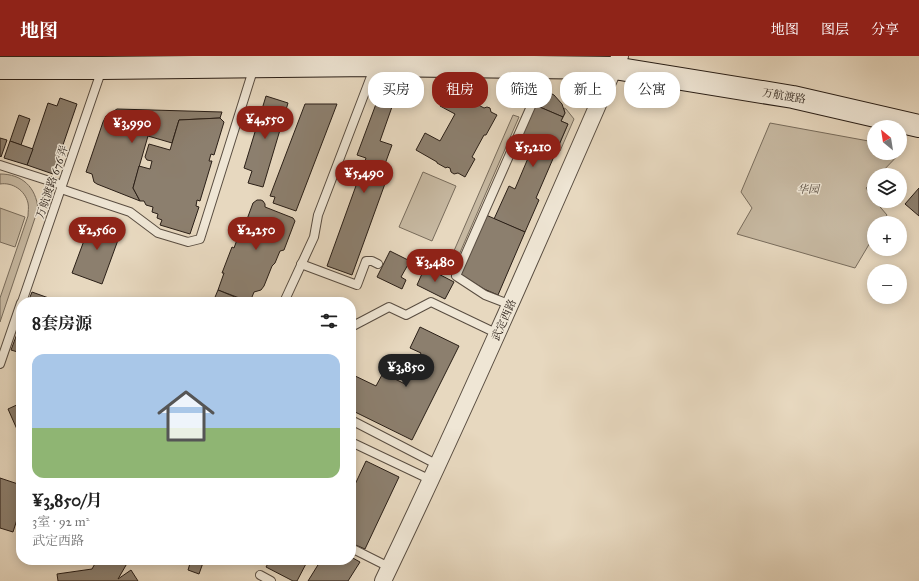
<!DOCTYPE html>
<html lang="zh">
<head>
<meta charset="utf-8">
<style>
  :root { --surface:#fff; --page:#f6f6f6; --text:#222; --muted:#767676; --line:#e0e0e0; --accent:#8f2418 }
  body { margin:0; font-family:"IM FELL Great Primer","Noto Serif SC",serif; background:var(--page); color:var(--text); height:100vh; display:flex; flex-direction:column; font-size:15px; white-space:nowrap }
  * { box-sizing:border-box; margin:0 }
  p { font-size:13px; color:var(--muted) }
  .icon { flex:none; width:22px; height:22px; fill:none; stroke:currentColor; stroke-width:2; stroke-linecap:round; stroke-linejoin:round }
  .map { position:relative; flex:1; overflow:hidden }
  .drawer { position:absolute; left:16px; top:241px; width:340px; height:268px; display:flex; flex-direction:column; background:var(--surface); border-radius:16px; box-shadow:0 2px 10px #0003 }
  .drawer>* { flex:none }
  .guide { position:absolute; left:368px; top:16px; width:380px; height:36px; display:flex; gap:8px }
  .needle { width:26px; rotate:330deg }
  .buttons { position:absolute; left:867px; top:64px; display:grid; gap:8px }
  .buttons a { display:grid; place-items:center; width:40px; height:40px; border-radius:50%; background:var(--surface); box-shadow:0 2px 10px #0003; font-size:20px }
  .price { position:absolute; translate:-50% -34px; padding:0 9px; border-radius:14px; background:var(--accent); color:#fff; font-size:13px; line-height:26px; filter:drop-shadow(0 1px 2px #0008) }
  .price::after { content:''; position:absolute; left:50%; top:24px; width:12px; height:9px; margin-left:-6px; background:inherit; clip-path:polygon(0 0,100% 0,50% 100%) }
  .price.selected { background:#222; color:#fff }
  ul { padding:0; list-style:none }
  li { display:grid; align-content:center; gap:8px; height:212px; padding:0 16px }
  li+li { border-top:1px solid var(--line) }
  li span { display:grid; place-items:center; height:124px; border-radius:12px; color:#555 }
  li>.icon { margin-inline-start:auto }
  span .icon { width:72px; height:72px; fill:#fffc; stroke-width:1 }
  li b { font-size:17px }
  h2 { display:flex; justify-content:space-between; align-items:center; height:48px; padding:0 16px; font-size:17px }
  .tag { padding:0 14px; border-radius:16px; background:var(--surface); box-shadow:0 2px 10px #0003; font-size:14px; line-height:36px }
  .tag.selected { background:var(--accent); color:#fff }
  header { display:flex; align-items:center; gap:24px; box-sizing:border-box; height:56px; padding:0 20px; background:var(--accent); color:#fff }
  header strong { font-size:19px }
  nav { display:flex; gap:22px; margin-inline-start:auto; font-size:14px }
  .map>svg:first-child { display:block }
  .green { fill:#c7b9a2; stroke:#786c5c }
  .building { fill:#8c7f6e; stroke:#2a1f17 }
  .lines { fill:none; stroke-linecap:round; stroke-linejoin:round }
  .lane-casing { stroke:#594d41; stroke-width:10 }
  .street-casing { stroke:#594d41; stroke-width:18 }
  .secondary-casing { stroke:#2a1f17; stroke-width:24 }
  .lane { stroke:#efe6d5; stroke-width:8 }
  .street { stroke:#efe6d5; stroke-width:16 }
  .secondary { stroke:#efe6d5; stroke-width:22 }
  .labels { text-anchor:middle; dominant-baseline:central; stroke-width:3; stroke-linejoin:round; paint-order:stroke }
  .street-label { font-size:11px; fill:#2a1f17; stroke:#efe6d5 }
  .park-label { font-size:11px; font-style:italic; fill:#594d41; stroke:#efe6d5 }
</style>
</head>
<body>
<header>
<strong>地图</strong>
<nav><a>地图</a><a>图层</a><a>分享</a></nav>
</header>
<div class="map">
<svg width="919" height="525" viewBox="0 0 919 525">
  <rect width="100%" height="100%" fill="#e7d8bf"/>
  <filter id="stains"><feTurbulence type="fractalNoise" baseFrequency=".005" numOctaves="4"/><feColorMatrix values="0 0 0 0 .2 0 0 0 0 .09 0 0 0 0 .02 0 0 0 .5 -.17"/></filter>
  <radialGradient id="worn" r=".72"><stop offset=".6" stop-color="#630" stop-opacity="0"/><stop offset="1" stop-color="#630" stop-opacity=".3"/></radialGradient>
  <g class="green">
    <path d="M 564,52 L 566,53 L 574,63 L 560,95 L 557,94 L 568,68 L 561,65 L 565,57 Z"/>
    <path d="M 513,59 L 519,61 L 455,208 L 450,204 Z"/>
    <path d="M 770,67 L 874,86 L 874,97 L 900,97 L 900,91 L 905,92 L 879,119 L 874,119 L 874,124 L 866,132 L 874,143 L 874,145 L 875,145 L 887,159 L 882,167 L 874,167 L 874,180 L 855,212 L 737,178 L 752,152 L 741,136 Z"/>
    <path d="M 423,116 L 456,130 L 432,185 L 399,171 Z"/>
    <path d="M 0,118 C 22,118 36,131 38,153 L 0,266 L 0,242 L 28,160 C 28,156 29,151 28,147 C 25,134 12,126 0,128 Z"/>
    <path d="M 0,152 L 25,161 L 15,191 L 0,186 Z"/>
  </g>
  <g class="building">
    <path d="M 449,33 L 484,52 L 487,51 L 490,52 L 491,56 L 497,59 L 486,79 L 484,79 L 472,101 L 475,103 L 465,121 L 458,117 L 454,118 L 451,116 L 450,112 L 447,111 L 446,112 L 437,107 L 437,106 L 416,94 L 425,77 L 440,85 L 455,58 L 440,50 Z"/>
    <path d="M 541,34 L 548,36 L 554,39 L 562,48 L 565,57 L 563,61 L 535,49 Z"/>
    <path d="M 266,40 L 288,47 L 263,131 L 248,127 L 252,115 L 244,112 Z"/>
    <path d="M 60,42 L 77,48 L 53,118 L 27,109 L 48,47 L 57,50 Z"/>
    <path d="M 305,48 L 337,48 L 296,155 L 273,147 L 275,141 L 270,140 Z"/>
    <path d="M 376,48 L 393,48 L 380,85 L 392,89 L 385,108 L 391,111 L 352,219 L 327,210 L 366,102 L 357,99 Z"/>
    <path d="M 535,49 L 563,61 L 561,65 L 568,68 L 536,142 L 539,144 L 525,176 L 494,163 L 509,130 L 515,133 L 534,88 L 520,82 Z"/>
    <path d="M 117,53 L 222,56 L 220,62 L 179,64 L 172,87 L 148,80 L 133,132 L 140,145 L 97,128 L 94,126 L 92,118 L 86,116 L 103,66 L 106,60 Z"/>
    <path d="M 19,59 L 30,63 L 21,89 L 10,85 Z"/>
    <path d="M 220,62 L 224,66 L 214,99 L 211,98 L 209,105 L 212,105 L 200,145 L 197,144 L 196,150 L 199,151 L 190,178 L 160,169 L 162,164 L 157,162 L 158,158 L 152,156 L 153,151 L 146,149 L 144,145 L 140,145 L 133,132 L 139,110 L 150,113 L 152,105 L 147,104 L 145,101 L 149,88 L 170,94 L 179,64 Z"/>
    <path d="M 0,82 L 7,84 L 1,101 L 0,100 Z"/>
    <path d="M 10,85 L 33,93 L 27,109 L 4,102 Z"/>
    <path d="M 919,132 L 919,160 L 905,148 Z"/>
    <path d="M 257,144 L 261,144 L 263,145 L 265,148 L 265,151 L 293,162 L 295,165 L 284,194 L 280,195 L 275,207 L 272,210 L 264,230 L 261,234 L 254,236 L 250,246 L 218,234 L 224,217 L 222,217 L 232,191 L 234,192 L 241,173 L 243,174 L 253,147 Z"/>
    <path d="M 486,159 L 525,176 L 498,239 L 484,233 L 460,218 Z"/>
    <path d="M 92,163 L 122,173 L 102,228 L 72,217 Z"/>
    <path d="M 390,195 L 410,205 L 401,221 L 406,224 L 402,233 L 377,221 Z"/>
    <path d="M 425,211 L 454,226 L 445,243 L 417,229 Z"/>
    <path d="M 218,234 L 235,241 L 233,246 L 213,246 Z"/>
    <path d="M 32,236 L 57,245 L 57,246 L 28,246 Z"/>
    <path d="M 21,267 L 21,297 L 11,294 Z"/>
    <path d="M 420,271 L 459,290 L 412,384 L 351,354 L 351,318 L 376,330 L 383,317 L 405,328 L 421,297 L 410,292 Z"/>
    <path d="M 21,347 L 21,379 L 20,380 L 8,353 Z"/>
    <path d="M 366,405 L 399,421 L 365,493 L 351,487 L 351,437 Z"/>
    <path d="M 0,422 L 21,429 L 21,451 L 13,476 L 0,472 Z"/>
    <path d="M 351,501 L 360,506 L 348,525 L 308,525 L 321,504 L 351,504 Z"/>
    <path d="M 97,504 L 129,504 L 118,523 L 131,514 L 138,525 L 58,525 L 57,518 L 92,513 Z"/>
    <path d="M 191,504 L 204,504 L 199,518 L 188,514 Z"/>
    <path d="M 270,504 L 308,504 L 297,525 L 293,525 L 266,511 Z"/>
  </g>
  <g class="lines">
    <g class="lane-casing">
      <g id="lane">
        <path d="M 0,109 L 62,129"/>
        <path d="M 61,133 L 130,156 L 158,177 L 188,186 L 200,183 L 254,11"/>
        <path d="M 301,208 L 357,229 L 366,205 L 372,205 L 378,208"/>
        <path d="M 22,246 L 102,13"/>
        <path d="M 284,246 L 314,181 L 318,159 L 375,10"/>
        <path d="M 511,249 L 485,239 L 456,220 L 547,14"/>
        <path d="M 351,271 L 389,251 L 406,259 L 431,246 L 498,278"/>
        <path d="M 0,308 L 21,247"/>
        <path d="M 351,364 L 438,409"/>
        <path d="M 351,386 L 431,424"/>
        <path d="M 351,492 L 389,511"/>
        <path d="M 260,519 L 271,525"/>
      </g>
    </g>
    <g class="street-casing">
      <path id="street" d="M 383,525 C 464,356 539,184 614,12 L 620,0"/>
    </g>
    <g class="secondary-casing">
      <path id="secondary" d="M 0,12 L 102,12 L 375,9 L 614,12 L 793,41 L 919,70"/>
    </g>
    <use href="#lane" class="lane"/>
    <use href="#street" class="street"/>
    <use href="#secondary" class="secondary"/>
  </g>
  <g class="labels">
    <g class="street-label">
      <text transform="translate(784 40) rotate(10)">万航渡路</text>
      <text transform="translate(52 126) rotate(-71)">万航渡路 676 弄</text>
      <text transform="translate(504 264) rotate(-66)">武定西路</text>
    </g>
    <g class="park-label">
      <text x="808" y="133">华园</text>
    </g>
  </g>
  <rect width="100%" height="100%" filter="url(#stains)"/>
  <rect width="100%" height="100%" fill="url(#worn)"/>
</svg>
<div class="buttons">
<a><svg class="needle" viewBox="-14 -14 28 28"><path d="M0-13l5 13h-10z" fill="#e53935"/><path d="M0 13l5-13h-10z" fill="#767676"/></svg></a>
<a><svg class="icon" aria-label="layers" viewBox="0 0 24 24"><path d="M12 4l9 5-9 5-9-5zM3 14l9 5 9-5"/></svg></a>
<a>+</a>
<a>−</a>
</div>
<b class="price" style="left:265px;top:84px">¥4,550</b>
<b class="price" style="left:132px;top:88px">¥3,990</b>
<b class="price" style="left:533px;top:112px">¥5,210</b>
<b class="price" style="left:364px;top:138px">¥5,490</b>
<b class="price" style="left:97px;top:195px">¥2,560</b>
<b class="price" style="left:256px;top:195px">¥2,250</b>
<b class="price" style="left:435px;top:227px">¥3,480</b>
<b class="price selected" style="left:406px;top:332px">¥3,850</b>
<div class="guide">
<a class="tag">买房</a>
<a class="tag selected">租房</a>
<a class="tag">筛选</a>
<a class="tag">新上</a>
<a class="tag">公寓</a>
</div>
<section class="drawer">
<h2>8套房源<svg class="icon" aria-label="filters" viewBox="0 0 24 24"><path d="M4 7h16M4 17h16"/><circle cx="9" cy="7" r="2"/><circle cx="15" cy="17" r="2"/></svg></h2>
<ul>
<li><span style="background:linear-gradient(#a9c7e8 60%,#8fb573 0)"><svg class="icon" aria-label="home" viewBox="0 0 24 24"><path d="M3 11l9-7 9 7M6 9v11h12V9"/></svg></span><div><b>¥3,850/月</b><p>3室 · 92 m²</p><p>武定西路</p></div></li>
</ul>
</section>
</div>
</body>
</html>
